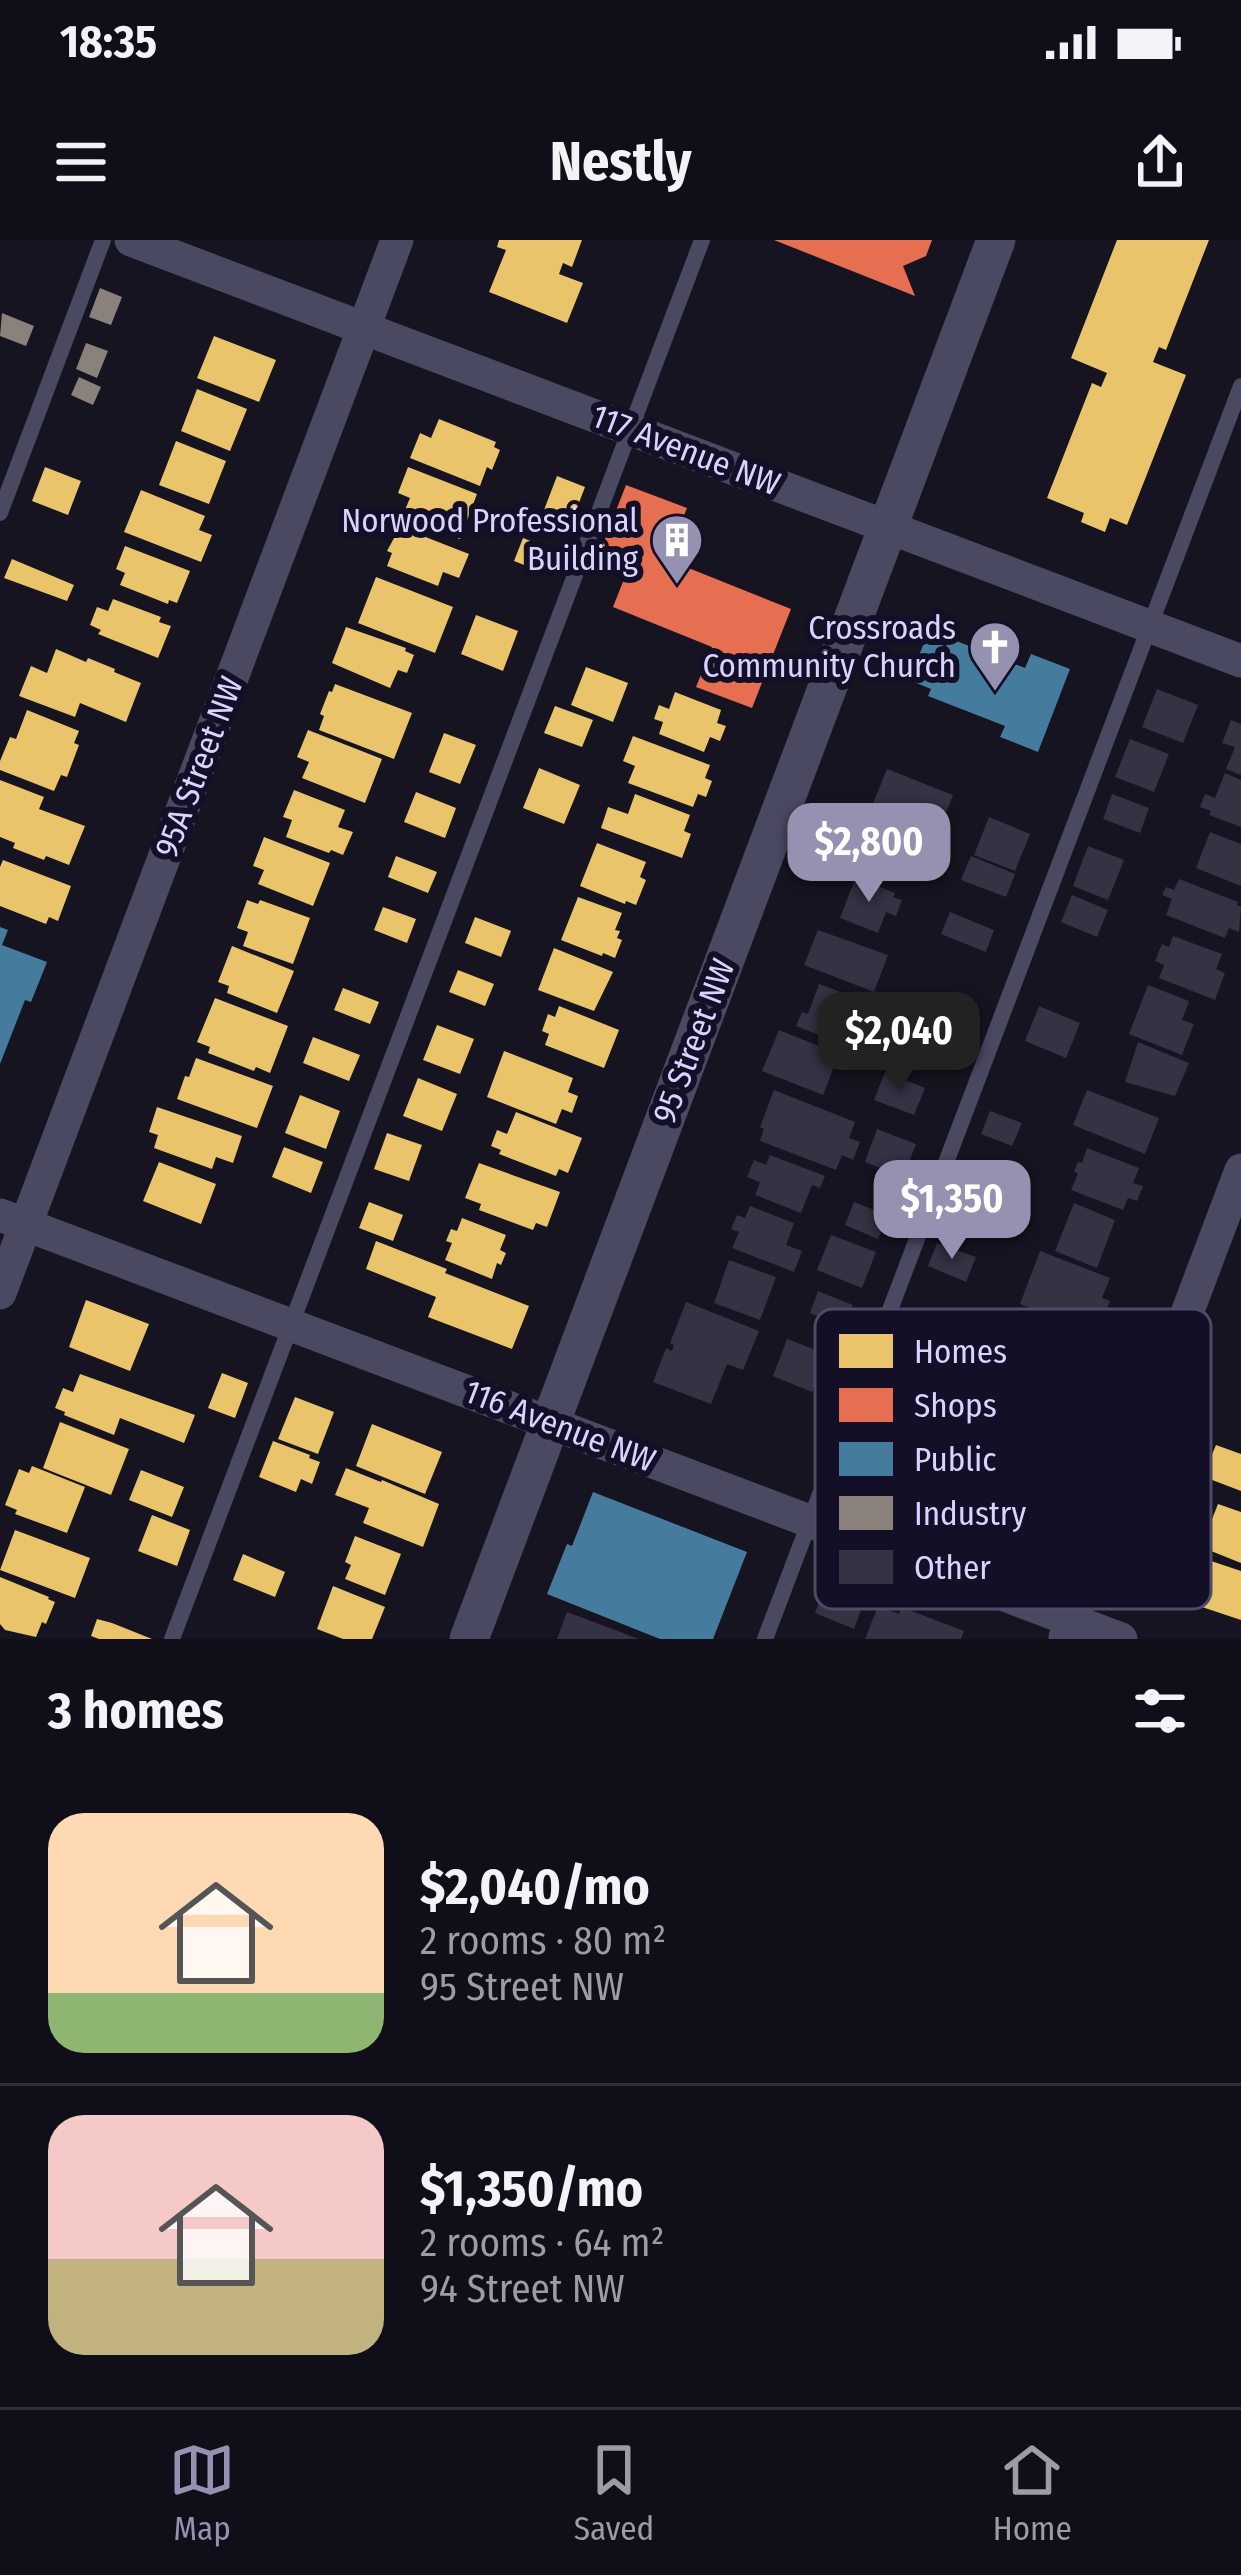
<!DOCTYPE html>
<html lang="en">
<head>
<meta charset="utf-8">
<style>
  :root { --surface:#100f19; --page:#191822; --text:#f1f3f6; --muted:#9c9ca2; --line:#302f38; --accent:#9591b1 }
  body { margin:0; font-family:"Fira Sans Condensed",sans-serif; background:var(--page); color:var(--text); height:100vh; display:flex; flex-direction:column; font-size:45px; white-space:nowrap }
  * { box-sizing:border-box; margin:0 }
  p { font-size:39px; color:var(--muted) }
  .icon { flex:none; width:66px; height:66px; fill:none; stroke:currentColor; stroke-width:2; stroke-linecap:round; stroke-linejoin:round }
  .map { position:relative; height:1399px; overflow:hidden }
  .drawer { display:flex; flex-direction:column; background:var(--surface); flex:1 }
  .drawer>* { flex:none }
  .price { position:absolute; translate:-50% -102px; padding:0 27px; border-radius:24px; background:var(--accent); color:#fff; font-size:39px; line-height:78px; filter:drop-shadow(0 3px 6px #0008) }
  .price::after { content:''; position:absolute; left:50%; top:72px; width:36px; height:27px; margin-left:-18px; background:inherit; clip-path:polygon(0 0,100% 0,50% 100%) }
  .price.current { background:#222; color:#fff }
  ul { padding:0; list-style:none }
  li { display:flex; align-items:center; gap:36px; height:300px; padding:0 48px }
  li+li { border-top:3px solid var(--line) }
  li span { display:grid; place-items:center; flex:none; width:336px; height:240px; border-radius:36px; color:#555 }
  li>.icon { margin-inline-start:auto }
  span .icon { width:144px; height:144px; fill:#fffc; stroke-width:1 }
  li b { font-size:51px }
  h2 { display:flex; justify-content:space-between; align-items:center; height:144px; padding:0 48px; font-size:51px }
  .status { display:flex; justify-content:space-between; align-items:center; height:84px; padding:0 60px; background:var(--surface); direction:ltr }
  .status svg { height:33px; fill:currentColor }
  header { display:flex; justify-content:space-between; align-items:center; height:156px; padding:0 48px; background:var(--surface); font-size:54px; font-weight:700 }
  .menu { display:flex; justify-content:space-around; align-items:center; height:168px; border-top:3px solid var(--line); background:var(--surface); font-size:33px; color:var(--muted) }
  .menu a { display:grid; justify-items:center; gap:6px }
  .menu .current { color:var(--accent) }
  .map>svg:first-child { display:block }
  .homes { fill:#e9c46a }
  .shops { fill:#e76f51 }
  .public { fill:#457b9d }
  .industry { fill:#8a817c }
  .building { fill:#343243 }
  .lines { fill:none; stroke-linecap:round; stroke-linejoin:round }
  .service { stroke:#4a4962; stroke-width:16 }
  .minor { stroke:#4a4962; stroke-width:33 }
  .tertiary { stroke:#4a4962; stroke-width:39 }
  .labels { text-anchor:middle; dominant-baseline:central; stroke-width:12; stroke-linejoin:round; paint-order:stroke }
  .street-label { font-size:33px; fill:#d9d4ff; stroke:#130f26 }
  .poi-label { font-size:33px; fill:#d9d4ff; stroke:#130f26; text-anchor:end }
  .key { fill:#130f26; stroke:#4e4a67; stroke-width:3 }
  .key-label { font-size:33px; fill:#d9d4ff }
</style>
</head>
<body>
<div class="status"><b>18:35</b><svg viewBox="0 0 49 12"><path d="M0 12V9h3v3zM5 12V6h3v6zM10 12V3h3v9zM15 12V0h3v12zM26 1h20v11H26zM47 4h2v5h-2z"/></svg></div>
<header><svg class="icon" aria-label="menu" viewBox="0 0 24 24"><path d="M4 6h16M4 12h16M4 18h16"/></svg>Nestly<svg class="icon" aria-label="share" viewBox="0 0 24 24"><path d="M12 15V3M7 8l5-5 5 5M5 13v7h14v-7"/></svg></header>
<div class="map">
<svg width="1241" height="1399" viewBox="0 0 1241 1399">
  <rect width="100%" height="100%" fill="#161421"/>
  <g class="homes">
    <path d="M 499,0 L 582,0 L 572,27 L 563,23 L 559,34 L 583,43 L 567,83 L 489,52 L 506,10 L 497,7 Z"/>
    <path d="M 1117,0 L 1209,0 L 1166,110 L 1159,107 L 1153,122 L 1186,135 L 1127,285 L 1110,278 L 1105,292 L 1081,282 L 1084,273 L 1047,258 L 1092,143 L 1101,147 L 1107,133 L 1071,118 Z"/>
    <path d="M 214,96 L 276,120 L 259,162 L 197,138 Z"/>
    <path d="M 197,149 L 247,169 L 230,211 L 181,191 Z"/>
    <path d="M 439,179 L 496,202 L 494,207 L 500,210 L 492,230 L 487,227 L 480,246 L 410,218 L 420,193 L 431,198 Z"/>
    <path d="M 176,201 L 226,221 L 209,264 L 159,245 Z"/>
    <path d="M 45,227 L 81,241 L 68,275 L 32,261 Z"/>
    <path d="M 408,227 L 477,254 L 460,299 L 402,277 L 410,258 L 398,253 Z"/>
    <path d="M 557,236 L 585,247 L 572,281 L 544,270 Z"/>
    <path d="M 141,250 L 205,276 L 199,290 L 212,295 L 201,322 L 124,292 Z"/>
    <path d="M 400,287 L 469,314 L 459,338 L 443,332 L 438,346 L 387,326 L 392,313 L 387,311 Z"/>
    <path d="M 523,298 L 556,311 L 547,334 L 514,321 Z"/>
    <path d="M 125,306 L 190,331 L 177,363 L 169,360 L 168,364 L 120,345 L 125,333 L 116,329 Z"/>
    <path d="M 12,319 L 74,345 L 67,361 L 4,338 Z"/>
    <path d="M 376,337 L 453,367 L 435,413 L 358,383 Z"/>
    <path d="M 113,359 L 161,377 L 159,382 L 171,386 L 158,418 L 98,394 L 101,390 L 90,385 L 97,367 L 108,371 Z"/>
    <path d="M 476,375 L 518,391 L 503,431 L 461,414 Z"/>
    <path d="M 346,387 L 406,408 L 405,411 L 414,415 L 407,433 L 398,430 L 390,448 L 332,423 Z"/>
    <path d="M 56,409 L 86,422 L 88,418 L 115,429 L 114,432 L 141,443 L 126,482 L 80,463 L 75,477 L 19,456 L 31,426 L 47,433 Z"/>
    <path d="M 586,427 L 628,443 L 613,482 L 571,465 Z"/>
    <path d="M 335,444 L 412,473 L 394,519 L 319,490 L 324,476 L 320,474 L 329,451 L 332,452 Z"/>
    <path d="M 675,452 L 721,470 L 717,483 L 726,486 L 720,501 L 710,497 L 704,512 L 659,494 L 663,482 L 654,479 L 659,465 L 669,469 Z"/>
    <path d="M 555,466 L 593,480 L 582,507 L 544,493 Z"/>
    <path d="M 27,470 L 79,491 L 74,503 L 79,505 L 67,537 L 61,535 L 54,551 L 0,530 L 0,521 L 10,497 L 16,499 Z"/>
    <path d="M 308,490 L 382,519 L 365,563 L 302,538 L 309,522 L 297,517 Z"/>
    <path d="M 444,493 L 476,505 L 460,544 L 429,532 Z"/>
    <path d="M 633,496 L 710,525 L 705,538 L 712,541 L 706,557 L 698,554 L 693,567 L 628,543 L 635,526 L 623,521 Z"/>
    <path d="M 539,528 L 580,545 L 564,584 L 523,568 Z"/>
    <path d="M 0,540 L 44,557 L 39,569 L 85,586 L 69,625 L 46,616 L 44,620 L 13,608 L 15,603 L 0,597 Z"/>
    <path d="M 294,550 L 345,570 L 338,587 L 353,592 L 343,615 L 331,610 L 329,613 L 286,597 L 292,580 L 283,577 Z"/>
    <path d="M 416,552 L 456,568 L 445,598 L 404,582 Z"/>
    <path d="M 635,554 L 690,575 L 684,591 L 691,594 L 682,618 L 601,588 L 608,567 L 628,574 Z"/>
    <path d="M 264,597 L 330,623 L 313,666 L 258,644 L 264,630 L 253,626 Z"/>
    <path d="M 597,603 L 646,622 L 640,637 L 646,640 L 636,665 L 626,661 L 625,664 L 580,646 Z"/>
    <path d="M 396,616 L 437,632 L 428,653 L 388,637 Z"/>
    <path d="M 3,620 L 71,646 L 58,681 L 49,677 L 46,684 L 0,666 L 0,627 Z"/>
    <path d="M 578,657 L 622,673 L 615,690 L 620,691 L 617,698 L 622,700 L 615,718 L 603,713 L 602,716 L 561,700 Z"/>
    <path d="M 247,660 L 258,664 L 260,660 L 310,678 L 293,724 L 243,706 L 248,692 L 237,688 Z"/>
    <path d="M 383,667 L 416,679 L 407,703 L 374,690 Z"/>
    <path d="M 475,677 L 511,691 L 501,717 L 465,703 Z"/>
    <path d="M 232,706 L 294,731 L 277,773 L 227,753 L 229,746 L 218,742 Z"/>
    <path d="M 554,708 L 613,732 L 594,771 L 538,750 Z"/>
    <path d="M 458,730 L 494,744 L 485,766 L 449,752 Z"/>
    <path d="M 343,748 L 379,762 L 370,784 L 334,770 Z"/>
    <path d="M 215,758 L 288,786 L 270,833 L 256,827 L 254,831 L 208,813 L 210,807 L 197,802 Z"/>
    <path d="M 559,766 L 619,790 L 604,828 L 545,805 L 549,794 L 542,791 L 548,774 L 555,777 Z"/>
    <path d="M 437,785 L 474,799 L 460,834 L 423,820 Z"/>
    <path d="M 313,797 L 360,815 L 349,841 L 303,823 Z"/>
    <path d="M 504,811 L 573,838 L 568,852 L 578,856 L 572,873 L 562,869 L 556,884 L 487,857 Z"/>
    <path d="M 196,818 L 273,846 L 257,888 L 177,859 L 185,836 L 189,837 Z"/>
    <path d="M 418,838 L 457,854 L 442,891 L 403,876 Z"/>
    <path d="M 300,855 L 340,871 L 326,909 L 285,893 Z"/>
    <path d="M 157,867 L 242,896 L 233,923 L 216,917 L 212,929 L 154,908 L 158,895 L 149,892 Z"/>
    <path d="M 516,872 L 582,898 L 568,933 L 559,929 L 556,936 L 499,914 L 501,910 L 491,906 L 497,890 L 507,894 Z"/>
    <path d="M 387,893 L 422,905 L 409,941 L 374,929 Z"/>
    <path d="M 284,907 L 323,922 L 311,953 L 272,937 Z"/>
    <path d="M 159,922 L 216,944 L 201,984 L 143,961 Z"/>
    <path d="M 479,923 L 560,952 L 547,987 L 536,983 L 533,990 L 479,970 L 481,964 L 465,958 Z"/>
    <path d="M 369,962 L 403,975 L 393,1001 L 359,988 Z"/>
    <path d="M 462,978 L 506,995 L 500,1010 L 506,1013 L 501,1025 L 497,1023 L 492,1039 L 445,1020 L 452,1003 L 446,1001 L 451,989 L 457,991 Z"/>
    <path d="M 376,1001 L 447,1029 L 445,1033 L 529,1066 L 512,1109 L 428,1077 L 436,1057 L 366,1029 Z"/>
    <path d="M 86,1060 L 149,1084 L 130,1131 L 69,1107 Z"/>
    <path d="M 222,1133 L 248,1143 L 235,1178 L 208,1168 Z"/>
    <path d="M 80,1134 L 195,1175 L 184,1203 L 120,1178 L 114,1195 L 64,1175 L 65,1172 L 55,1168 L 63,1148 L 73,1152 Z"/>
    <path d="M 295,1157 L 334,1172 L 318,1214 L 278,1199 Z"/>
    <path d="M 60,1182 L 129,1209 L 111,1255 L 43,1228 Z"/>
    <path d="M 372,1184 L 442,1212 L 425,1254 L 356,1226 Z"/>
    <path d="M 273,1201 L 310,1215 L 309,1218 L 320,1222 L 312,1244 L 301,1239 L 296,1252 L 259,1237 Z"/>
    <path d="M 1216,1205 L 1241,1214 L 1241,1251 L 1207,1238 L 1209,1233 L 1205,1231 Z"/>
    <path d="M 32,1226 L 85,1247 L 67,1293 L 15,1274 L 17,1270 L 5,1265 L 19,1229 L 29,1233 Z"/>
    <path d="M 346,1228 L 381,1242 L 382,1240 L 439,1264 L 423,1307 L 363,1283 L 369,1268 L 335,1255 Z"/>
    <path d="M 141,1230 L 184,1247 L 172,1277 L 129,1260 Z"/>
    <path d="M 1218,1264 L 1241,1272 L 1241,1323 L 1201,1307 Z"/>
    <path d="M 152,1275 L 190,1290 L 177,1326 L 138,1311 Z"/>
    <path d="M 15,1290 L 90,1318 L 75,1358 L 0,1330 Z"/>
    <path d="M 355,1296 L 401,1314 L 385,1355 L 345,1339 L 351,1325 L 345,1322 Z"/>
    <path d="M 243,1314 L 285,1332 L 275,1357 L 233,1340 Z"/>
    <path d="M 1199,1317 L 1241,1331 L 1241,1380 L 1184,1361 Z"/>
    <path d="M 0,1337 L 49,1357 L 48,1359 L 55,1362 L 46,1384 L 42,1382 L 36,1397 L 5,1390 L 0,1384 Z"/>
    <path d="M 333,1346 L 385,1367 L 372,1399 L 343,1399 L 317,1389 Z"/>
    <path d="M 97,1379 L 112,1383 L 152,1399 L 99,1399 L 91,1396 Z"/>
  </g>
  <g class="shops">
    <path d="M 774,0 L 932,0 L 926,16 L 903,26 L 915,56 Z"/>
    <path d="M 626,245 L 687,268 L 666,319 L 791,369 L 752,468 L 696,447 L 712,407 L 613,367 L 630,324 L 600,312 Z"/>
  </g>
  <g class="public">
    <path d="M 926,398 L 946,407 L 949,398 L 1025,428 L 1031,414 L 1070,429 L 1038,512 L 1000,497 L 1005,486 L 928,456 L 931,449 L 909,440 Z"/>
    <path d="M 0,687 L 8,690 L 2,705 L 47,722 L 31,762 L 25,760 L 0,824 Z"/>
    <path d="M 593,1252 L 747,1312 L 713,1399 L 660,1399 L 547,1354 L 567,1304 L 572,1306 Z"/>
  </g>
  <g class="industry">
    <path d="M 100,48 L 122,57 L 111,85 L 89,77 Z"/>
    <path d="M 2,73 L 34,86 L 26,106 L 0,96 Z"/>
    <path d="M 86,103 L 108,111 L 97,138 L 76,129 Z"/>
    <path d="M 79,137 L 101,147 L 93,165 L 71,155 Z"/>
  </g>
  <g class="building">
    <path d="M 1157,449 L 1198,465 L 1183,503 L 1142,487 Z"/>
    <path d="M 1231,480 L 1241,484 L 1241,535 L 1226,529 L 1235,507 L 1222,503 Z"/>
    <path d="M 1130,499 L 1169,514 L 1154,552 L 1115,537 Z"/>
    <path d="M 887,529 L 953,555 L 942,583 L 932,579 L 925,596 L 877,577 L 879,574 L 870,571 Z"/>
    <path d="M 1225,533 L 1241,540 L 1241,587 L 1209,575 L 1211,571 L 1200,567 L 1205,554 L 1215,558 Z"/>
    <path d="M 1112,554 L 1149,568 L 1140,593 L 1103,579 Z"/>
    <path d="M 861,577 L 940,608 L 928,639 L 913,634 L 911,641 L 856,620 L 861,607 L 851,603 Z"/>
    <path d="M 989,577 L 1030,594 L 1015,631 L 974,615 Z"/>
    <path d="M 1210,592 L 1241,604 L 1241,646 L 1196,628 Z"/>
    <path d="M 1088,606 L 1124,620 L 1108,660 L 1073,646 Z"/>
    <path d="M 971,616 L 1015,634 L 1006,657 L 961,640 Z"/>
    <path d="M 856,637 L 895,653 L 893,657 L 902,660 L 896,676 L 886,672 L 878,693 L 840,678 Z"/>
    <path d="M 1179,639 L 1238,662 L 1237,665 L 1241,667 L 1239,692 L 1229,688 L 1225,698 L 1166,675 L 1172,659 L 1162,655 L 1166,647 L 1174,650 Z"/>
    <path d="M 1072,655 L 1108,670 L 1097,697 L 1061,682 Z"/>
    <path d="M 950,672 L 994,690 L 986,712 L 941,694 Z"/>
    <path d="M 818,690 L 888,715 L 874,752 L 804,725 Z"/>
    <path d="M 1173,696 L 1222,714 L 1216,729 L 1225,733 L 1215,760 L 1159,738 L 1164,725 L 1155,721 L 1162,704 L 1169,707 Z"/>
    <path d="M 819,744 L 865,761 L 847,806 L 796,786 L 802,772 L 808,774 Z"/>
    <path d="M 1148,745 L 1189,761 L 1182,780 L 1194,784 L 1182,815 L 1129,794 Z"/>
    <path d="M 1039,766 L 1080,783 L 1066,818 L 1025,801 Z"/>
    <path d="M 779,790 L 839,814 L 823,855 L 762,831 Z"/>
    <path d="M 1138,802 L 1189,823 L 1175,856 L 1125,842 Z"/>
    <path d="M 885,832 L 925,848 L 914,875 L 874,860 Z"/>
    <path d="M 774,850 L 855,882 L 849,898 L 860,902 L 853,920 L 842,915 L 836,930 L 760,901 L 764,889 L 760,887 Z"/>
    <path d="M 1087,850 L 1159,878 L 1145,914 L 1073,885 Z"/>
    <path d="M 990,871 L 1022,883 L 1012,906 L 981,894 Z"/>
    <path d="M 877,889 L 916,904 L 903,937 L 865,922 Z"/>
    <path d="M 1087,908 L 1139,928 L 1133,943 L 1143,946 L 1137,961 L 1128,958 L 1123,970 L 1071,950 L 1078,933 L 1074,932 L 1078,922 L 1082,923 Z"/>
    <path d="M 770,915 L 825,936 L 820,948 L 812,945 L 801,973 L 755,955 L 760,942 L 747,937 L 754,920 L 766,925 Z"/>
    <path d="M 975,939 L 1017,955 L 1004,991 L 962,975 Z"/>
    <path d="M 854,962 L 887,975 L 878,999 L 845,985 Z"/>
    <path d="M 1074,963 L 1115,980 L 1097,1028 L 1055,1011 Z"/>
    <path d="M 750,966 L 794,983 L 786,1005 L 802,1011 L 794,1032 L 732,1008 L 739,992 L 731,989 L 737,975 L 745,978 Z"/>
    <path d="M 831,995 L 876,1012 L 862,1048 L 817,1030 Z"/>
    <path d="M 937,1003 L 976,1017 L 966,1042 L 928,1026 Z"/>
    <path d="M 1040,1011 L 1110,1038 L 1102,1058 L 1110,1061 L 1097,1094 L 1020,1064 Z"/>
    <path d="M 729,1020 L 776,1037 L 760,1080 L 714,1063 Z"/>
    <path d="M 818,1051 L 853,1065 L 844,1086 L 810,1073 Z"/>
    <path d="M 686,1062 L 759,1091 L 743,1130 L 727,1124 L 711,1164 L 653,1142 L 666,1108 L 672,1111 L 674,1105 L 670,1103 Z"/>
    <path d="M 787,1099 L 827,1114 L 812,1152 L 773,1136 Z"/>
    <path d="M 826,1345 L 865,1359 L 854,1389 L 815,1373 Z"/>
    <path d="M 878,1366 L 899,1374 L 901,1367 L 964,1391 L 961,1399 L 865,1399 Z"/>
    <path d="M 567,1372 L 639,1399 L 557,1399 Z"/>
  </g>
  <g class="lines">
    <g class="service">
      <path d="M 0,273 L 103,0"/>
      <path d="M 172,1399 L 702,0"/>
      <path d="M 765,1399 L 1241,146"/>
    </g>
    <g class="minor">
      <path d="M 131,0 L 1241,421"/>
      <path d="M 0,975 L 1121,1399"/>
      <path d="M 0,1053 L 397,0"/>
      <path d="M 1065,1397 L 1241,930"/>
    </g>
    <path class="tertiary" d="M 469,1399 L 996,0"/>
  </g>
  <defs>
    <g id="building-pin" transform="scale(2.7)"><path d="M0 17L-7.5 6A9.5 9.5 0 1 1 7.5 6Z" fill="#9591b1" stroke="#130f26"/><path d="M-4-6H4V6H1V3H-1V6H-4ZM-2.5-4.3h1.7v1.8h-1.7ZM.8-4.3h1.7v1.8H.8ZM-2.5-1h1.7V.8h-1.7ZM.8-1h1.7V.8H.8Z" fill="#fff"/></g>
    <g id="church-pin" transform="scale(2.7)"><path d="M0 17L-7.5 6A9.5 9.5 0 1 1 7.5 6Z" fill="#9591b1" stroke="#130f26"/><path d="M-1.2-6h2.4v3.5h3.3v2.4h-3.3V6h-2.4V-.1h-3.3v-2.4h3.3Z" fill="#fff"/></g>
  </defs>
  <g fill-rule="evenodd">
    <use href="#building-pin" x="677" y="300"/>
    <use href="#church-pin" x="995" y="407"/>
  </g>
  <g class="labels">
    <g class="street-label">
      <text transform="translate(686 210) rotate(21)">117 Avenue NW</text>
      <text transform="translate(199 527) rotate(-69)">95A Street NW</text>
      <text transform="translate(694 801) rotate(-69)">95 Street NW</text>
      <text transform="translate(560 1186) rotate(21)">116 Avenue NW</text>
    </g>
    <g class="poi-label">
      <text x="638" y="281">Norwood Professional<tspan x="638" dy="38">Building</tspan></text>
      <text x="956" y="388">Crossroads<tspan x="956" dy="38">Community Church</tspan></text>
    </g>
  </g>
  <rect x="815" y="1069" width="396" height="300" rx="18" class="key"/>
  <rect x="839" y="1094" width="54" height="34" fill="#e9c46a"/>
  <rect x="839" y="1148" width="54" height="34" fill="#e76f51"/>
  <rect x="839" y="1202" width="54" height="34" fill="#457b9d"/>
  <rect x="839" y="1256" width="54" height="34" fill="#8a817c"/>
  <rect x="839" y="1310" width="54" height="34" fill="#343243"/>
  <g class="key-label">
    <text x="914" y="1123">Homes</text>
    <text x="914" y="1177">Shops</text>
    <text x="914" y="1231">Public</text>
    <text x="914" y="1285">Industry</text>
    <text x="914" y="1339">Other</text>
  </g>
</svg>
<b class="price" style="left:869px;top:665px">$2,800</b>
<b class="price current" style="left:899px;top:854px">$2,040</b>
<b class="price" style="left:952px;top:1022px">$1,350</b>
</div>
<section class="drawer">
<h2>3 homes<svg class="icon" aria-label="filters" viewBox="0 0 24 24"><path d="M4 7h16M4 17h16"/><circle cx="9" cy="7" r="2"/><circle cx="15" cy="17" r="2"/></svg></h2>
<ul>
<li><span style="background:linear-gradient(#ffd9b3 75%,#8fb573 0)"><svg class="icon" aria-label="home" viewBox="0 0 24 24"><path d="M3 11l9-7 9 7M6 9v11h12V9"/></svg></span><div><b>$2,040/mo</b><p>2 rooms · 80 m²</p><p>95 Street NW</p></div></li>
<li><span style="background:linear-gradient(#f6c9c9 60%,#c2b280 0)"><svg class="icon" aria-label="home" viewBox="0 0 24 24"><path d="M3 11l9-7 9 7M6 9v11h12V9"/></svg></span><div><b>$1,350/mo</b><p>2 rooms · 64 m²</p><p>94 Street NW</p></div></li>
</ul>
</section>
<nav class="menu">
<a class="current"><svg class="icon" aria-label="map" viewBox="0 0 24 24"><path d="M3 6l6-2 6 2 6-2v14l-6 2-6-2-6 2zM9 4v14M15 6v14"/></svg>Map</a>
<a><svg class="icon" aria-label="saved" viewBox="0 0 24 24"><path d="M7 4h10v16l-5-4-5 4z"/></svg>Saved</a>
<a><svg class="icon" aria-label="home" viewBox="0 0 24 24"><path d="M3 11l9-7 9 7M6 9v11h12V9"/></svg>Home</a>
</nav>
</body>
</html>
